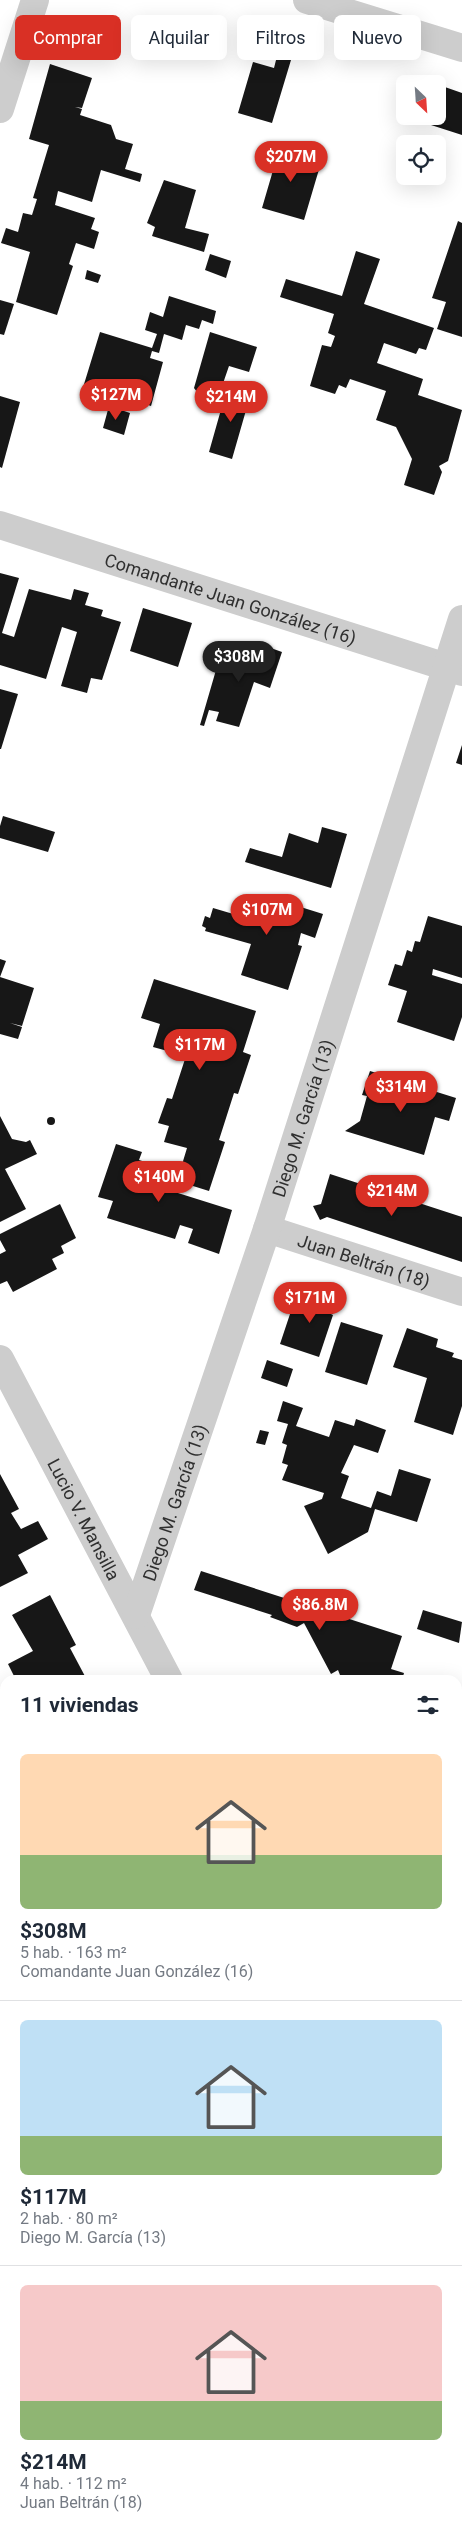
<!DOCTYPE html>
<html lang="es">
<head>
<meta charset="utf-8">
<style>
  :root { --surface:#fff; --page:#f6f6f7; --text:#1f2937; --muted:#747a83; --line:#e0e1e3; --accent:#d93025 }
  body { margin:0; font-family:Roboto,sans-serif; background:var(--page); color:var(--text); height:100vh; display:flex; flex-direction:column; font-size:19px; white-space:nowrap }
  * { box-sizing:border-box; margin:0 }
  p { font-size:16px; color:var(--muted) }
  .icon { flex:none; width:28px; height:28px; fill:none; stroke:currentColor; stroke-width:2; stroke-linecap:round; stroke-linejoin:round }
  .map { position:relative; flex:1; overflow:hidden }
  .sheet { position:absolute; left:0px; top:1675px; width:462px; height:865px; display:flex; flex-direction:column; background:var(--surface); border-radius:15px 15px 0 0; box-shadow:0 5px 20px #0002 }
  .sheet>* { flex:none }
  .guide { position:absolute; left:15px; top:15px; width:432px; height:45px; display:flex; gap:10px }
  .needle { width:32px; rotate:155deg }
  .tools { position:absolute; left:396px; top:75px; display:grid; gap:10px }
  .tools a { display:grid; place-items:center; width:50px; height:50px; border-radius:8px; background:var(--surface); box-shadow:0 5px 20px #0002; font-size:25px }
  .price { position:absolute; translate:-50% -42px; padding:0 11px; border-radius:18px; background:var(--accent); color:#fff; font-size:16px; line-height:32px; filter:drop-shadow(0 1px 2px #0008) }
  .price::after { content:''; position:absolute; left:50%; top:30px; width:15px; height:11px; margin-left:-8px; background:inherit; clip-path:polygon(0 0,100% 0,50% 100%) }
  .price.active { background:#222; color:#fff }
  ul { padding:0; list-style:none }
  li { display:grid; align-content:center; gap:10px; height:265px; padding:0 20px }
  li+li { border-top:1px solid var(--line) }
  li span { display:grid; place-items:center; height:155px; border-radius:8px; color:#555 }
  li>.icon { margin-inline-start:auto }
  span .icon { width:90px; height:90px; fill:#fffc; stroke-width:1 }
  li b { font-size:21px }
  h2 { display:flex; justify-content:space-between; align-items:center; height:60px; padding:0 20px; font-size:21px }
  .pill { padding:0 18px; border-radius:8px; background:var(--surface); box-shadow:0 5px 20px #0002; font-size:18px; line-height:45px }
  .pill.active { background:var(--accent); color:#fff }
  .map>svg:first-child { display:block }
  .green { fill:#e4ecdf }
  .building { fill:#171717 }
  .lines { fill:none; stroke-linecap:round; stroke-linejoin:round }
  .path { stroke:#cdcdcd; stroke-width:3; stroke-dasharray:2.5 2.5; stroke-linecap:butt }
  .street { stroke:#cdcdcd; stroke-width:28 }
  .labels { text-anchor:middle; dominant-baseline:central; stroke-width:5; stroke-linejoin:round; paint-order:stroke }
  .street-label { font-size:18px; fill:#303030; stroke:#fff }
</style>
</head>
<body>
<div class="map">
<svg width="462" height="2540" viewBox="0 0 462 2540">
  <rect width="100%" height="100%" fill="#fff"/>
  <path class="green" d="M 458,1943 L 462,1944 L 462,2174 L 458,2176 Z"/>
  <g class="building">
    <path d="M 277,56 L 291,60 L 272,123 L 238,113 L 253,62 L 274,68 Z"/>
    <path d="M 50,64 L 92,78 L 82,108 L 75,107 L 82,109 L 80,115 L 111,125 L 116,139 L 133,144 L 125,169 L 142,174 L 140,182 L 101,170 L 92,202 L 58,191 L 55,205 L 95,218 L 91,229 L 99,232 L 94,249 L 76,243 L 69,264 L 73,266 L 57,315 L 16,302 L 30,252 L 1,243 L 6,228 L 18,232 L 23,213 L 32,215 L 37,199 L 33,198 L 49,145 L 29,139 Z"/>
    <path d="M 442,86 L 462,93 L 462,135 L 431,125 L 433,116 L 438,116 L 438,101 Z"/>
    <path d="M 281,143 L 304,149 L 301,160 L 320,166 L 304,220 L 262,208 Z"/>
    <path d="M 164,180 L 196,190 L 185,228 L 209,234 L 204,252 L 152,236 L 155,227 L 147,223 Z"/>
    <path d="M 458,221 L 462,223 L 462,337 L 437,329 L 446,302 L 432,298 Z"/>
    <path d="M 356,251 L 380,259 L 364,304 L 434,328 L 426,350 L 419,348 L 416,354 L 384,343 L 377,363 L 423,379 L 418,395 L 462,410 L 448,461 L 439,466 L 442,472 L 434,495 L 404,485 L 412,459 L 396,427 L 376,420 L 386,391 L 350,379 L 346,388 L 339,385 L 335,394 L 310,386 L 322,345 L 331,347 L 335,336 L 328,333 L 334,314 L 280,297 L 286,279 L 342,296 Z"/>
    <path d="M 210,254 L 231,261 L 226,278 L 205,270 Z"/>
    <path d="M 87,270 L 101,275 L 98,283 L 85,279 Z"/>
    <path d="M 169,296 L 216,311 L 213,324 L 202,320 L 199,329 L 186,325 L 182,340 L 164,334 L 159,353 L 152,351 L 150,358 L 163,362 L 151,406 L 137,401 L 134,411 L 81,394 L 100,332 L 152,348 L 157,334 L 145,330 L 150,312 L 163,317 Z"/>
    <path d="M 0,300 L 14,304 L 4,335 L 0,334 Z"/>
    <path d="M 210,332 L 257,347 L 249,372 L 229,366 L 219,395 L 216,394 L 207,399 L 200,396 L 194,388 Z"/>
    <path d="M 239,381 L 253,386 L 232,459 L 209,452 L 222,406 L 231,409 Z"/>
    <path d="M 0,396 L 20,402 L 2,468 L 0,467 Z"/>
    <path d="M 109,406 L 130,413 L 124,435 L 103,428 Z"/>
    <path d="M 0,573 L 19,578 L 2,633 L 14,637 L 29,589 L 71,600 L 74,589 L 89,593 L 85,605 L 103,610 L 101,616 L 121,622 L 102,680 L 91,678 L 87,693 L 61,686 L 77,632 L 62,627 L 46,679 L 0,665 Z"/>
    <path d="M 143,608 L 192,623 L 178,667 L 130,651 Z"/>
    <path d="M 223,646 L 261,659 L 265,646 L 282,652 L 270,688 L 254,682 L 239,727 L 216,721 L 219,712 L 209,710 L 204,726 L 200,725 Z"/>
    <path d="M 0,689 L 18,694 L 1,749 L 0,749 Z"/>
    <path d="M 462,745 L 462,765 L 456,763 Z"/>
    <path d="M 3,816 L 55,832 L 48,852 L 0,838 L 0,826 Z"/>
    <path d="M 322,827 L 347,834 L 331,888 L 245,862 L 250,848 L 282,857 L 289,833 L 318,843 Z"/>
    <path d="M 259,894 L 323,914 L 315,938 L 301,933 L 298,945 L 302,946 L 288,990 L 241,975 L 251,944 L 205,931 L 206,928 L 202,926 L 205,916 L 210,918 L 213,908 L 240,916 L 243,904 L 247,906 L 250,895 L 258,898 Z"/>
    <path d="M 428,916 L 462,926 L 462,978 L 433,969 L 432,975 L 462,984 L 462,1017 L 454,1041 L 397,1022 L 407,991 L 388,985 L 395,964 L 402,966 L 407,950 L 412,952 L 415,941 L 420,942 Z"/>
    <path d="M 0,959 L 6,961 L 0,977 Z"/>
    <path d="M 0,977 L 34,988 L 22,1026 L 10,1023 L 22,1027 L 18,1039 L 0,1034 Z"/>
    <path d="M 154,979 L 256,1011 L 243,1052 L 251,1055 L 238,1094 L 234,1093 L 219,1140 L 225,1142 L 209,1191 L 177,1181 L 187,1148 L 164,1142 L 169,1126 L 158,1123 L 167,1098 L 172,1099 L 186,1056 L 153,1047 L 160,1024 L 141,1018 Z"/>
    <path d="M 370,1071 L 456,1098 L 449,1121 L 435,1117 L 424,1155 L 345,1131 L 360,1121 L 367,1096 L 362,1095 Z"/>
    <path d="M 0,1116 L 12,1139 L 26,1142 L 30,1140 L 37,1154 L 5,1169 L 26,1209 L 0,1222 Z"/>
    <circle cx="51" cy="1121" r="4"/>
    <path d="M 116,1144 L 142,1152 L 139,1160 L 155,1165 L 153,1172 L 165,1176 L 162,1188 L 232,1210 L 219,1254 L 188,1243 L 193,1229 L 180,1225 L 175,1239 L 107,1218 L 113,1201 L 98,1197 Z"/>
    <path d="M 330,1174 L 462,1217 L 462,1262 L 327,1217 L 320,1220 L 313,1206 L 321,1204 Z"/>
    <path d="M 60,1204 L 76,1238 L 61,1246 L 64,1253 L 52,1259 L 57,1269 L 13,1292 L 7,1281 L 0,1284 L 0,1254 L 6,1251 L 0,1240 L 0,1234 Z"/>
    <path d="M 315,1291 L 339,1298 L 333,1314 L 327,1312 L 333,1315 L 319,1357 L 280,1344 L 294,1302 L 309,1307 Z"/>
    <path d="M 341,1322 L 383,1335 L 367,1385 L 325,1372 Z"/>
    <path d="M 407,1328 L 438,1339 L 436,1347 L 454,1353 L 452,1357 L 462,1360 L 462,1406 L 453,1435 L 414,1422 L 427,1378 L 393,1367 Z"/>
    <path d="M 267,1360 L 293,1369 L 287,1387 L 261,1378 Z"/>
    <path d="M 283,1401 L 303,1408 L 296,1426 L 329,1437 L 335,1420 L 354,1426 L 356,1419 L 386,1430 L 378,1453 L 354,1445 L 341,1473 L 349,1476 L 341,1498 L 371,1508 L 377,1491 L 391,1496 L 399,1469 L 431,1479 L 417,1522 L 375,1509 L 368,1532 L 328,1554 L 304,1506 L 322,1499 L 324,1493 L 282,1480 L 288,1465 L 282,1463 L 287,1445 L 282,1443 L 288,1424 L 277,1421 Z"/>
    <path d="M 260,1430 L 269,1432 L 265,1445 L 256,1443 Z"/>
    <path d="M 0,1474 L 19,1509 L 11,1513 L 21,1529 L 38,1521 L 48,1539 L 18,1555 L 28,1573 L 0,1587 Z"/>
    <path d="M 201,1571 L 402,1636 L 391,1669 L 404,1673 L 402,1680 L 342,1680 L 338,1670 L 331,1674 L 304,1623 L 297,1627 L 270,1617 L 272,1615 L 194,1590 Z"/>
    <path d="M 50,1595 L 76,1645 L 70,1648 L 87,1680 L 16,1680 L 8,1664 L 33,1651 L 12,1615 Z"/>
    <path d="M 423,1610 L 462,1622 L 459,1643 L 417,1629 Z"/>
    <path d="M 458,1719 L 462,1720 L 462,1753 L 458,1752 Z"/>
    <path d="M 458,1796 L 462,1797 L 462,1823 L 459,1832 Z"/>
    <path d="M 462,2445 L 462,2493 L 460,2490 L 458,2491 L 458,2447 Z"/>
    <path d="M 75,2535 L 110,2535 L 113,2540 L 65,2540 Z"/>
  </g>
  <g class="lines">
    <path class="path" d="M 458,1996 L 462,1992"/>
    <g class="street">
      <path d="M 307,0 L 462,48"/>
      <path d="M 0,109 L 35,0"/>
      <path id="s1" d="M 0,525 L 462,672"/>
      <path id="s2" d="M 267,1229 L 462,1292"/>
      <path id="s3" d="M 0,1359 L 169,1680"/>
      <path id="s4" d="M 136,1615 L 267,1229 L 462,619"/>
      <path d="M 458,1927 L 462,1928"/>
      <path d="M 0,1999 L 5,1997"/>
      <path d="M 458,2258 L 462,2266"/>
    </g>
  </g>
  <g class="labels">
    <g class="street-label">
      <text stroke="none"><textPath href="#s1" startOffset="242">Comandante Juan González (16)</textPath></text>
      <text stroke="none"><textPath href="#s4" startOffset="524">Diego M. García (13)</textPath></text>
      <text stroke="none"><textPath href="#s2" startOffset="102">Juan Beltrán (18)</textPath></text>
      <text stroke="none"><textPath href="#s4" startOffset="119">Diego M. García (13)</textPath></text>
      <text stroke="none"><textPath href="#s3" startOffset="181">Lucio V. Mansilla</textPath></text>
    </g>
  </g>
</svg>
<div class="tools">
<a><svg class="needle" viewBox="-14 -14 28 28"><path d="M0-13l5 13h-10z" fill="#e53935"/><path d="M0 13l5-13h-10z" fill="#747a83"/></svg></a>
<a><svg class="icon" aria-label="locate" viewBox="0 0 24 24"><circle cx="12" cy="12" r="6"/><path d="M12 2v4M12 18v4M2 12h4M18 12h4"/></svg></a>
</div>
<b class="price" style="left:291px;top:183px">$207M</b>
<b class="price" style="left:116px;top:421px">$127M</b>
<b class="price" style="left:231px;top:423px">$214M</b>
<b class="price active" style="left:239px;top:683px">$308M</b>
<b class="price" style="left:267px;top:936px">$107M</b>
<b class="price" style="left:200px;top:1071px">$117M</b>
<b class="price" style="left:401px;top:1113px">$314M</b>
<b class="price" style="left:159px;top:1203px">$140M</b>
<b class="price" style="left:392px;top:1217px">$214M</b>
<b class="price" style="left:310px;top:1324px">$171M</b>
<b class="price" style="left:320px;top:1631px">$86.8M</b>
<div class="guide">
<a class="pill active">Comprar</a>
<a class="pill">Alquilar</a>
<a class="pill">Filtros</a>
<a class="pill">Nuevo</a>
</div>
<section class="sheet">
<h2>11 viviendas<svg class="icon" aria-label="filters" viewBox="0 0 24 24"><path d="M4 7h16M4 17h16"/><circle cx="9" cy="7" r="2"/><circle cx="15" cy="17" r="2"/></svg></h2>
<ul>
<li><span style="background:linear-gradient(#ffd9b3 65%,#8fb573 0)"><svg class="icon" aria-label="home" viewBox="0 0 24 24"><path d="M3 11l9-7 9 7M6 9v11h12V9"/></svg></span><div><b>$308M</b><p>5 hab. · 163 m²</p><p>Comandante Juan González (16)</p></div></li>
<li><span style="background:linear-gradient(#bfe0f5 75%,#8fb573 0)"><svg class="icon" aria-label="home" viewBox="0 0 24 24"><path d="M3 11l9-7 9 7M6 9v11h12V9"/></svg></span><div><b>$117M</b><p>2 hab. · 80 m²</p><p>Diego M. García (13)</p></div></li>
<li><span style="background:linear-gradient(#f6c9c9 75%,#8fb573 0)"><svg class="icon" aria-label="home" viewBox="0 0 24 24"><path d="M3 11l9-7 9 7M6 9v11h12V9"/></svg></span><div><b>$214M</b><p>4 hab. · 112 m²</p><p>Juan Beltrán (18)</p></div></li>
</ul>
</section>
</div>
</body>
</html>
